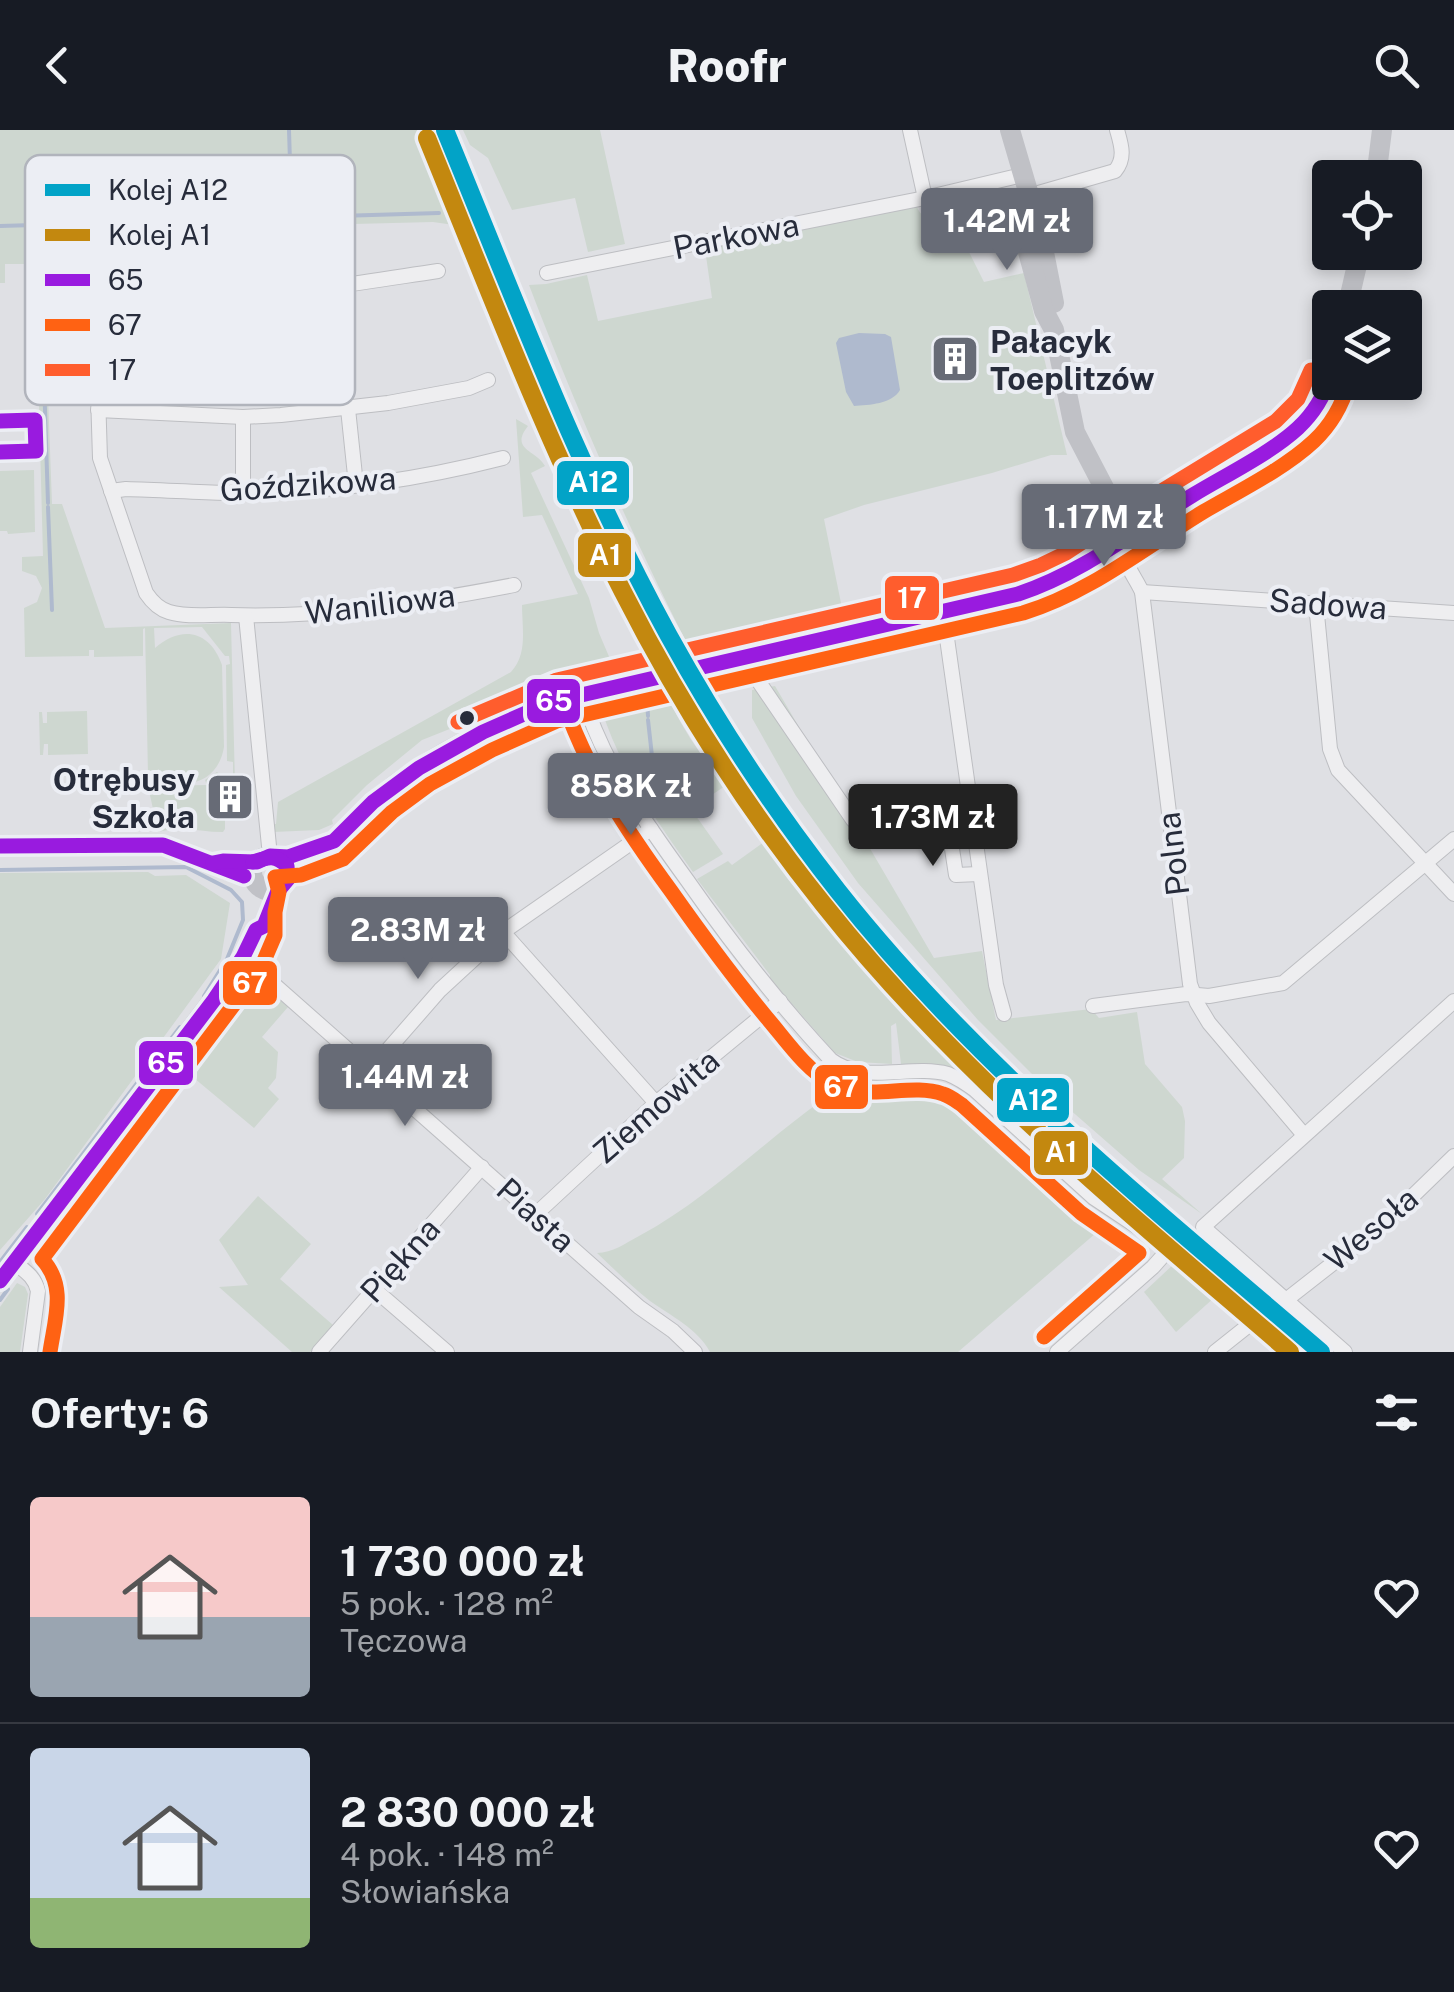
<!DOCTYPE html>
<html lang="pl">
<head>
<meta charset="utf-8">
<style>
  :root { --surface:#171b24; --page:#20242c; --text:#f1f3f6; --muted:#9ea1a6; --line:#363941; --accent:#676b76 }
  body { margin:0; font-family:"Public Sans",sans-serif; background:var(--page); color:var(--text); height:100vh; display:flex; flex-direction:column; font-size:38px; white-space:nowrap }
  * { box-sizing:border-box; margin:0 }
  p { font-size:32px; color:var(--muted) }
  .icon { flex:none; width:55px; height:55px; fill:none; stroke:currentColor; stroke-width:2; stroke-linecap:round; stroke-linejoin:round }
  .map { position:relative; height:1222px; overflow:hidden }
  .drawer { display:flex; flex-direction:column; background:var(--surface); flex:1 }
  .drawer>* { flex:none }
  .tools { position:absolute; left:1312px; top:30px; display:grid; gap:20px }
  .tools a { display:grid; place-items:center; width:110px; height:110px; border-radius:10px; background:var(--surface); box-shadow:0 5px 15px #0003; font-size:50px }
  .price { position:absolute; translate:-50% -85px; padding:0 22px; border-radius:10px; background:var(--accent); color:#fff; font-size:32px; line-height:65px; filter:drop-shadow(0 2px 5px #0008) }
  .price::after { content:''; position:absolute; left:50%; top:60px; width:30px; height:22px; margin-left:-15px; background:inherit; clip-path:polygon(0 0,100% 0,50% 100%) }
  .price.selected { background:#222; color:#fff }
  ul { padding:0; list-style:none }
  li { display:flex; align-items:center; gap:30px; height:250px; padding:0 30px }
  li+li { border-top:2px solid var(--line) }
  li span { display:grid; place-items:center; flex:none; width:280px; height:200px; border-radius:10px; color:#555 }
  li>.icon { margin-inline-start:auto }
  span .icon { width:120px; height:120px; fill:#fffc; stroke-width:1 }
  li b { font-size:42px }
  h2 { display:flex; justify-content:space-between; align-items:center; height:120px; padding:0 30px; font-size:42px }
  header { display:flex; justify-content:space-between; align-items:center; height:130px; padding:0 30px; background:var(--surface); font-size:45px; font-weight:800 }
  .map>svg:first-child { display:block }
  .green { fill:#ced7d0 }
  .water { fill:#afbace }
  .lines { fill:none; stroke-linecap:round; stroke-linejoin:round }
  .stream { stroke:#afbace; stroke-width:4 }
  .street-casing { stroke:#bdbec2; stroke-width:16 }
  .street { stroke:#eeeef0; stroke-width:14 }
  .secondary { stroke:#c0c1c6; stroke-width:20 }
  .bus-1-casing { stroke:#eceef4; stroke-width:22 }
  .bus-2-casing { stroke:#eceef4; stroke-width:22 }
  .bus-3-casing { stroke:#eceef4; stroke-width:22 }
  .bus-1 { stroke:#991bdf; stroke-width:15 }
  .bus-2 { stroke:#ff6213; stroke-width:15 }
  .bus-3 { stroke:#ff5d2d; stroke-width:15 }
  .rail-1-casing { stroke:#eceef4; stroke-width:25 }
  .rail-2-casing { stroke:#eceef4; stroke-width:25 }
  .rail-1 { stroke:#02a3c7; stroke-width:18 }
  .rail-2 { stroke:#c3880f; stroke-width:18 }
  .bus-dot { fill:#272c3b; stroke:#eceef4; stroke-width:4 }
  .labels { text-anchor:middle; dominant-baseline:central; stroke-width:8; stroke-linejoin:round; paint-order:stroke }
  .street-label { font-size:32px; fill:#272c3b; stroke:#eceef4 }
  .poi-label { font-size:32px; font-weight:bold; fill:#272c3b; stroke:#eceef4; text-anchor:start }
  .key { fill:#eceef4; stroke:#b1b4bc; stroke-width:2.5 }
  .key-label { font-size:28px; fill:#272c3b }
  .line-badge { stroke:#eceef4; stroke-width:4 }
  .badge-label { font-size:28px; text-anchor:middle; font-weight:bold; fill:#fff }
</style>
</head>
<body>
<header><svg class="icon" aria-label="back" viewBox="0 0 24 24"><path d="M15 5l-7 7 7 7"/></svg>Roofr<svg class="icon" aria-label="search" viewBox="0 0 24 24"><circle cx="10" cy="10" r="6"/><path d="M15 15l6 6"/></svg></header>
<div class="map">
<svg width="1454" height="1222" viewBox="0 0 1454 1222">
  <rect width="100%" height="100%" fill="#dfe0e4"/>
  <g class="green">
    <path d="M 0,0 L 425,0 L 558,301 L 652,496 L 675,536 L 653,539 L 646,526 L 653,520 L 644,508 L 646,506 L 562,328 L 556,329 L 551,326 C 549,312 562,293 534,293 L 454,95 L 433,92 L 42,102 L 52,374 L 62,374 L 105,498 L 231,493 L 235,654 L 225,655 L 225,699 L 223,702 C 201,702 180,695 158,702 L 148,656 L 207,655 L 205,650 L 217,642 L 225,650 L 233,650 L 233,632 L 227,631 L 226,535 L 230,534 L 229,526 L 225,526 L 202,497 L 154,498 L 155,518 C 181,495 210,500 222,535 L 224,617 C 218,653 184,664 158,639 L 157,644 L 148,645 L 145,498 L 143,499 L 143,526 L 94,527 L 94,520 L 89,520 L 89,526 L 25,527 L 24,478 L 37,472 L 42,458 L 36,446 L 22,441 L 22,427 L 43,426 L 39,275 L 36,271 L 33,134 L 5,134 L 5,153 L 0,153 Z"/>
    <path d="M 463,0 L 600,0 L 625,114 L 588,122 L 575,68 L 512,80 L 488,28 L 470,15 Z"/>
    <path d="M 917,77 C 923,93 942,92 956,96 L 984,152 L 1024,143 L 1067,325 L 1051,325 L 992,343 L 864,375 L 824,389 L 843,483 L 826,487 L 821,500 L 780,510 L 765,506 L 707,519 L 710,528 L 696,531 C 632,407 579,286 529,155 L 546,154 L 587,145 L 598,191 L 712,168 L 705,119 Z"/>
    <path d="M 516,289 L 528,296 C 509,320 537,320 545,336 L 531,343 L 589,468 L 599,503 L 616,543 L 602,547 L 602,552 L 552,563 L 550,559 L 422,610 L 367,655 L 332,690 L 333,694 L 319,700 L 273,702 L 272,694 L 276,694 L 278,672 L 511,542 C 528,524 522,498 522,475 L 578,464 L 542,385 L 523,387 Z"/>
    <path d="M 34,340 L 35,402 L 8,404 L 7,401 L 0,401 L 0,341 Z"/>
    <path d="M 775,556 L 934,828 L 982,821 L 996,890 L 1091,879 L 1099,888 L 1137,882 L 1145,934 L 1182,977 L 1185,991 L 1184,1028 L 1162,1049 L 1202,1084 L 1139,1040 L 1052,964 L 978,890 L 858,753 L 796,666 L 752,588 L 752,560 Z"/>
    <path d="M 665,560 C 679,593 701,630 728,654 L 691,679 L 723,724 L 693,742 C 657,692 621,640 602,581 L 602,577 L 605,575 Z"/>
    <path d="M 87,581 L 88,624 L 48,625 L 48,614 L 44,614 L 43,625 L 40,625 L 39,582 L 42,582 L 43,593 L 47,593 L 47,582 Z"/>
    <path d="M 771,707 C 836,785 901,864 972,936 C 1040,1005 1114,1069 1191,1127 L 1189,1130 L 1101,1067 L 968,946 L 945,935 L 901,934 L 896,893 L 891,896 L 892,934 L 858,932 L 835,923 L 770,849 L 770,845 L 697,749 L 728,731 L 732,735 Z"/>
    <path d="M 148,742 L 155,746 L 186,745 L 230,773 L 221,829 L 45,1069 L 0,1120 L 0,743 Z"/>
    <path d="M 252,845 L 288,877 L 262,907 L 278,922 L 276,948 L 268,958 L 279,969 L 254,998 L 182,938 Z"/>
    <path d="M 810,924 C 835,948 842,953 877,952 L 878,958 L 889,957 L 890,955 L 932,955 L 957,964 L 973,975 L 1042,1039 L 1041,1042 L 1047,1047 L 1049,1046 L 1092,1083 L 1145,1119 L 1146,1129 L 1135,1117 L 1130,1120 L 1103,1097 L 958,1222 L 710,1222 C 698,1199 671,1186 650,1171 C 631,1156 614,1139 597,1123 C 612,1123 626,1113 639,1106 C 712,1067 768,1006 837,960 Z"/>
    <path d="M 258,1066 L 311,1114 L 280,1149 L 333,1195 L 310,1222 L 292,1222 L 219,1157 L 248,1155 L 219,1110 Z"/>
    <path d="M 1176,1132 L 1216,1166 L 1176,1202 L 1144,1162 Z"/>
    <path d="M 17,1153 L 25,1157 L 28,1164 L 20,1222 L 0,1222 L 0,1177 Z"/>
  </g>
  <path class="water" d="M 859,203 L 885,204 L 891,207 L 900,260 C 892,274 869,275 854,276 L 846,262 L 836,213 L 839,208 Z"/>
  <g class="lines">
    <g class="stream">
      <path d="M 289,0 L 291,64"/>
      <path d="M 292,74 L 293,88"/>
      <path d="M 39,95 L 48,373"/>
      <path d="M 0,96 L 439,83"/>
      <path d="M 48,377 L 52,480"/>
      <path d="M 647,570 L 648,586"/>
      <path d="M 648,590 L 654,644"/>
      <path d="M 655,649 L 660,685"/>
      <path d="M 0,740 L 186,737 L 231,760 L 242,772 L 243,790 L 227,829 L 204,866"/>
      <path d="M 176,935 L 245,845"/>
      <path d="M 135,990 L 142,981"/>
      <path d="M 37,1084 L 180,897"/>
      <path d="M 56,1093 L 117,1013"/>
      <path d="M 0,1132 L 27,1097"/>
      <path d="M 0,1170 L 8,1159"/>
    </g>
    <g class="street-casing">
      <g id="street">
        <path d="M 910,0 L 925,68 L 1022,45"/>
        <path d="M 1028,66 L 1115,41 C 1126,28 1121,14 1117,0"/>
        <path d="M 93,103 L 100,328 L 146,463 C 152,472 159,479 169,482 C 188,488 212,484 231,485 C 327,488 420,473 514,455"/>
        <path d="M 547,143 L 925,68"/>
        <path d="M 94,152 C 148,159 201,165 255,163 C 317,161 377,150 438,141"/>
        <path d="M 348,279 L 356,355"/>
        <path d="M 98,280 L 243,287 L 281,285 L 388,273 L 469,258 L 488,250"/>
        <path d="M 243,287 L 243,362"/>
        <path d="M 111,361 L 126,359 C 160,360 193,362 227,363 C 319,364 413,351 503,328"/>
        <path d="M 1123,409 C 1120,431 1134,444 1142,462 L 1190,854 L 1197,873 L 1209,893 L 1304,1005"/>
        <path d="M 1142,462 L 1454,483"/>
        <path d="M 1316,474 L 1330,619 L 1338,640 L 1454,764"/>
        <path d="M 943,480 L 996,855 L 1004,884"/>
        <path d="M 246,486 L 270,726"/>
        <path d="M 742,527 L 853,690 L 968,668"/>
        <path d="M 582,564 C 603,634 645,692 687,750 C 731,813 779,874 831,930 C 864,955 910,934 948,944 C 958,948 967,954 975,960 L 1094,1068 L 1151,1106 L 1187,1133 L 1291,1222"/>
        <path d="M 945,673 L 956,745 L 979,744"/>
        <path d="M 0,716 L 163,715 L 188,722 L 226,742 L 253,749"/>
        <path d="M 213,733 L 223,731 L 257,732"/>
        <path d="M 503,802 L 656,973"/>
        <path d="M 243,827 L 639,1177 L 673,1201 L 695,1222"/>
        <path d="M 1093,876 L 1186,864 L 1209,866 L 1283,853 L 1454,709"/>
        <path d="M 371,939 L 440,860 L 503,802 L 651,699"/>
        <path d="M 536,1084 L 656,973 L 780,871"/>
        <path d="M 14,1132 C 25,1141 35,1147 38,1161 L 30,1222"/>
        <path d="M 374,1159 L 447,1222"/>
        <path d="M 1286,1170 L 1387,1091 L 1454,1026"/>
        <path d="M 319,1222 L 482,1037"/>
        <path d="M 1057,1222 L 1153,1137 L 1169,1119"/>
        <path d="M 1215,1222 L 1254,1191"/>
        <path d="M 1345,1222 L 1203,1097 L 1454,871"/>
      </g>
    </g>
    <use href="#street" class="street"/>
    <g class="secondary">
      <path d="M 1010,0 L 1040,102 L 1054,173"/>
      <path d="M 1376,48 L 1382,0"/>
      <path d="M 1030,75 L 1026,108 L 1028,122 L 1044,181 L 1054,200 L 1075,302 L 1124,396 L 1123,409"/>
      <path d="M 1347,178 L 1360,122"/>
      <path d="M 289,745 C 304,733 327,731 334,711 C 350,697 363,680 379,667 C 431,624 490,598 551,572 L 1018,464 L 1049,454 L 1076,440 L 1152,390 L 1288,307 C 1310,289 1323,274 1330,246"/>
      <path d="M 278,761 C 252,765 242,734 265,727 C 274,724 281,728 290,727"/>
      <path d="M 0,1151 L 236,839 L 256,800 L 264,796 L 278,761 L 288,749 L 287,736 L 280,729"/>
    </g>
    <g class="bus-1-casing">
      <g id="bus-1">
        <path d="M 0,291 L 35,290 L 36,321 L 0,322"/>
        <path d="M 0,716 L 163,715 L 244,746"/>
        <path d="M 213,733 L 223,731 L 257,732 L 270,726 L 288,727 L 334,711 L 373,672 L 419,638 L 483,602 L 551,572 L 1018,464 C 1082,443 1136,400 1193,365 C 1226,345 1271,323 1298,298 C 1314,283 1324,267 1330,246"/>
        <path d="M 0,1151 L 214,870 L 243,827 L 256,800 L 264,796 L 278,761 L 288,749 L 287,736 C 275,724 268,727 253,732"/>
      </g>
    </g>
    <g class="bus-2-casing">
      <g id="bus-2">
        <path d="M 563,570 C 587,641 627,701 671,761 C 702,805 733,847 767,888 C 786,910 805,939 831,953 C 869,973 908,952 943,964 C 950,966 956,971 962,975 L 1081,1083 L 1139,1123 L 1044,1207"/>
        <path d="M 50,1222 C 55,1188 67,1156 42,1129 L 260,840 L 275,805 L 275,782 L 279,762 L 275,747 L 301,745 L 343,729 L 392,682 L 430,654 L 492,620 L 557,591 L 1023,483 C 1089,463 1144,418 1203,382 C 1239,361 1284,339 1314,311 C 1331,295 1342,276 1349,252"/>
      </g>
    </g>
    <g class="bus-3-casing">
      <path id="bus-3" d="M 458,592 L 557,550 L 1013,445 L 1041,435 L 1066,423 L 1142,373 L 1276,291 L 1298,269 L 1311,240"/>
    </g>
    <use href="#bus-1" class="bus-1"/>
    <use href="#bus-2" class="bus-2"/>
    <use href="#bus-3" class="bus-3"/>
    <g class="rail-1-casing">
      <path id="rail-1" d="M 445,0 C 515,170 580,344 669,506 C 718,595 775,681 838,761 C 977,937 1152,1077 1321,1222"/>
    </g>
    <g class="rail-2-casing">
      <path id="rail-2" d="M 427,8 C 489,160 548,315 623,462 C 679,572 746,678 824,775 C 959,945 1127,1081 1290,1222"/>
    </g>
    <use href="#rail-1" class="rail-1"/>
    <use href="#rail-2" class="rail-2"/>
  </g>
  <defs>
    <g id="building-square" transform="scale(2.5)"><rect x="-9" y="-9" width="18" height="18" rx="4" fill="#676b76" stroke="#eceef4"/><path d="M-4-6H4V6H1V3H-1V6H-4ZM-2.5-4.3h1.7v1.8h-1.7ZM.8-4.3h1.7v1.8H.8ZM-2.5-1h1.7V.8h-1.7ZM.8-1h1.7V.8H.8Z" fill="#fff"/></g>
  </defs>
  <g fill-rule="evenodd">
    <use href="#building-square" x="955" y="229"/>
    <use href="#building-square" x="230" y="667"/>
  </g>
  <circle class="bus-dot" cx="467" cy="588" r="9"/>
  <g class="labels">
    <g class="street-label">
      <text transform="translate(736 106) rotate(-11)">Parkowa</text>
      <text transform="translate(308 354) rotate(-4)">Goździkowa</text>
      <text transform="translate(380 474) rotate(-7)">Waniliowa</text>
      <text transform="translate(1328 474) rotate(4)">Sadowa</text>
      <text transform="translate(1173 724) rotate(-97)">Polna</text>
      <text transform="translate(656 976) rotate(-41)">Ziemowita</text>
      <text transform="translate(536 1085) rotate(42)">Piasta</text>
      <text transform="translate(1371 1099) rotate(-40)">Wesoła</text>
      <text transform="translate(400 1130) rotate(-48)">Piękna</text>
    </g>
    <g class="poi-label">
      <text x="990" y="211">Pałacyk<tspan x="990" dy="37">Toeplitzów</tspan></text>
      <text x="195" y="649" text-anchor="end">Otrębusy<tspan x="195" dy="37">Szkoła</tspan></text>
    </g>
  </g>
  <rect x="25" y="25" width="330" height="250" rx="15" class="key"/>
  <rect x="45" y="54" width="45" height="12" fill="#02a3c7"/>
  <rect x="45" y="99" width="45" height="12" fill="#c3880f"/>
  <rect x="45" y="144" width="45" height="12" fill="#991bdf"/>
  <rect x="45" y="189" width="45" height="12" fill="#ff6213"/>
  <rect x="45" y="234" width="45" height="12" fill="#ff5d2d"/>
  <g class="key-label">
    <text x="108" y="70">Kolej A12</text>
    <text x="108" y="115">Kolej A1</text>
    <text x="108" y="160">65</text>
    <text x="108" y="205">67</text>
    <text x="108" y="250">17</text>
  </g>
  <g class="line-badge">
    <rect x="555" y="329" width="76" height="48" rx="10" fill="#02a3c7"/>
    <rect x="576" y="401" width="57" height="48" rx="10" fill="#c3880f"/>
    <rect x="883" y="444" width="58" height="48" rx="10" fill="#ff5d2d"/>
    <rect x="525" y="547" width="57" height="48" rx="10" fill="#991bdf"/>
    <rect x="221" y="829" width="58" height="48" rx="10" fill="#ff6213"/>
    <rect x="137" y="909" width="58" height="48" rx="10" fill="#991bdf"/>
    <rect x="813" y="933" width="57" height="48" rx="10" fill="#ff6213"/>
    <rect x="995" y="946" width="76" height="48" rx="10" fill="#02a3c7"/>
    <rect x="1032" y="999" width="58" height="48" rx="10" fill="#c3880f"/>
  </g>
  <g class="badge-label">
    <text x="593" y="362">A12</text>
    <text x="605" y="435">A1</text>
    <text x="912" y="478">17</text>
    <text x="554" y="581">65</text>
    <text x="250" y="863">67</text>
    <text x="166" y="943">65</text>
    <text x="841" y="967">67</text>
    <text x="1033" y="980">A12</text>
    <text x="1061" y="1032">A1</text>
  </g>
</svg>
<div class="tools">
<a><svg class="icon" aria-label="locate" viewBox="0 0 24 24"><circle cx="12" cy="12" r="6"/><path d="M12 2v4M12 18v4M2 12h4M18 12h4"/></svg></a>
<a><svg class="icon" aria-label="layers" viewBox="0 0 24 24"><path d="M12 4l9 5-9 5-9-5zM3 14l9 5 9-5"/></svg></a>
</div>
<b class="price" style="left:1007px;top:143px">1.42M zł</b>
<b class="price" style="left:1104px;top:439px">1.17M zł</b>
<b class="price" style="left:631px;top:708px">858K zł</b>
<b class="price selected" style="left:933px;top:739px">1.73M zł</b>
<b class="price" style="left:418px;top:852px">2.83M zł</b>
<b class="price" style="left:405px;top:999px">1.44M zł</b>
</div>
<section class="drawer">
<h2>Oferty: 6<svg class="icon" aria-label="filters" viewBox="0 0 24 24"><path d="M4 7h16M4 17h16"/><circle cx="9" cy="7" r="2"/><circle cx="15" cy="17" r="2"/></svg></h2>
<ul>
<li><span style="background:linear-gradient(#f6c9c9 60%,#9aa5b1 0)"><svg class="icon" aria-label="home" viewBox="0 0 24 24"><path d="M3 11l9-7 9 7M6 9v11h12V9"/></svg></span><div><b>1 730 000 zł</b><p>5 pok. · 128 m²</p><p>Tęczowa</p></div><svg class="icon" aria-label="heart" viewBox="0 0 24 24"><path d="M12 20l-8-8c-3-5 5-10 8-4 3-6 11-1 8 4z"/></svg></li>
<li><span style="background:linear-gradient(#c9d6e8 75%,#8fb573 0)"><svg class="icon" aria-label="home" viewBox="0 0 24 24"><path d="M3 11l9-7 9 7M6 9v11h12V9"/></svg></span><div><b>2 830 000 zł</b><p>4 pok. · 148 m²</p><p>Słowiańska</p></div><svg class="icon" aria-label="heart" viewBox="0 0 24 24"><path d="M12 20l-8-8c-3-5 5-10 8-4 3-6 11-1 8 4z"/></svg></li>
</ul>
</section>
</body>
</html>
